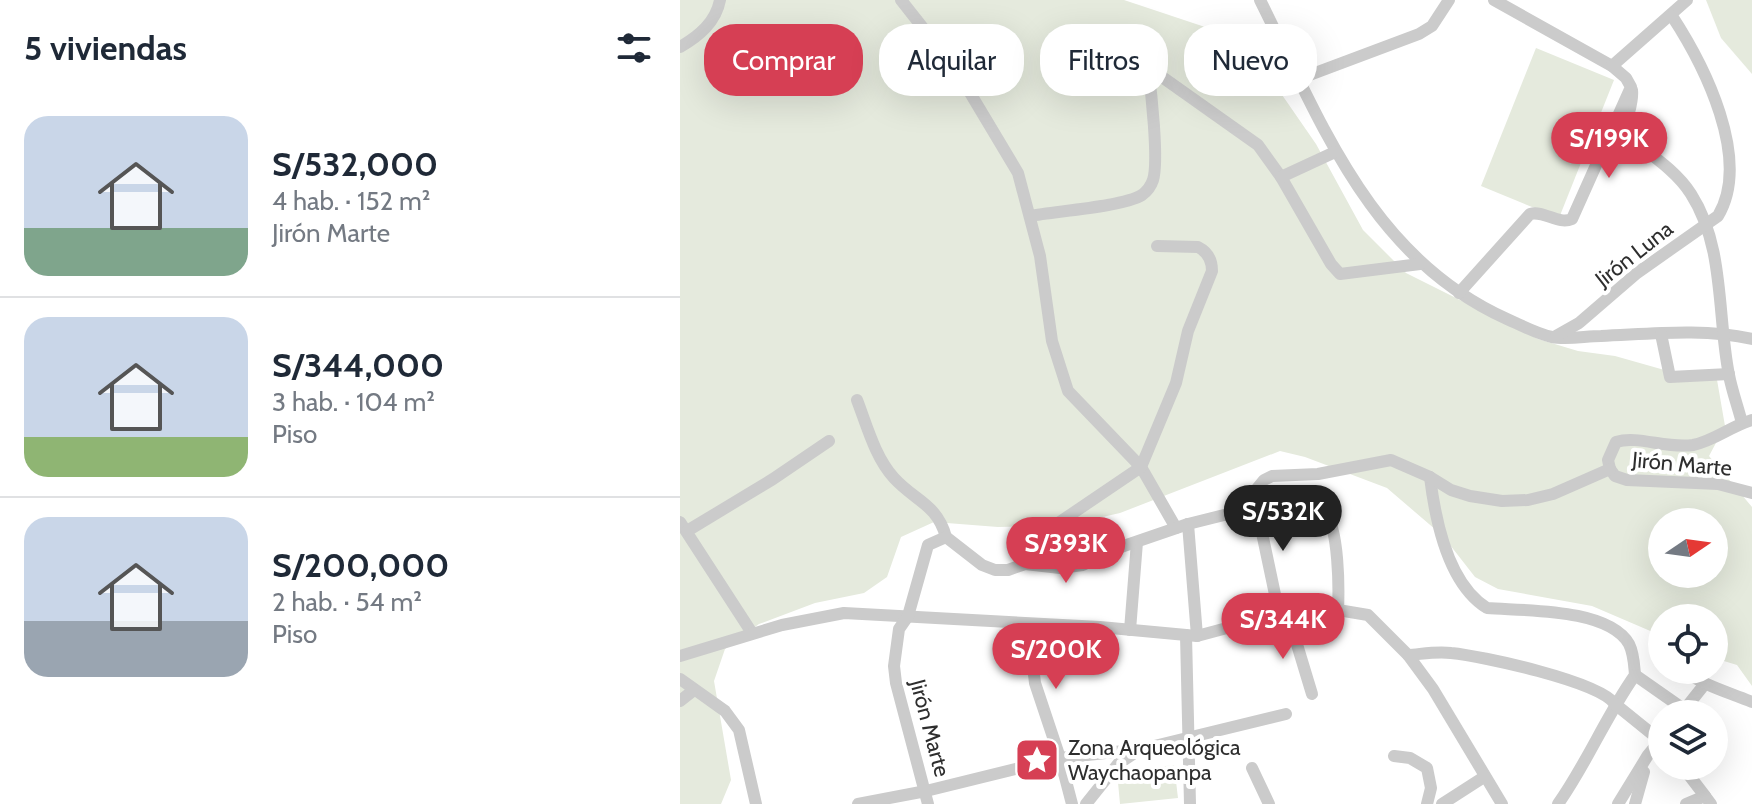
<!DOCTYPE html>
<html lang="es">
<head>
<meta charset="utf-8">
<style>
  :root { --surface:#fff; --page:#f2f2f3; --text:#1f2937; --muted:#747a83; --line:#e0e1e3; --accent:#d63f54 }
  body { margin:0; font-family:Cabin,sans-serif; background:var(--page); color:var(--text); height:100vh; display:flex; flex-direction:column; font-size:30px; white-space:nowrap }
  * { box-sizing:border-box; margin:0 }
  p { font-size:26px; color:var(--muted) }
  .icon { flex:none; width:44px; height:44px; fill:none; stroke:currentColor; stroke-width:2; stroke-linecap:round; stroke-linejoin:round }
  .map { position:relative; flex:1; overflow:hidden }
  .drawer { display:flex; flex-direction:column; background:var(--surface); width:680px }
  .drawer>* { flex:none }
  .banner { position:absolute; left:24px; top:24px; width:760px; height:72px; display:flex; gap:16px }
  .needle { width:52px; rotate:77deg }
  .tools { position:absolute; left:968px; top:508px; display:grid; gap:16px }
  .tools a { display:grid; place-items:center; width:80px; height:80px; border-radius:50%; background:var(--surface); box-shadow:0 8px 32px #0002; font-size:40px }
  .price { position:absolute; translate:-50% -68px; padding:0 18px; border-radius:28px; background:var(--accent); color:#fff; font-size:26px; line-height:52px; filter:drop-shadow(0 2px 4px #0008) }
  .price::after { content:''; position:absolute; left:50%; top:48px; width:24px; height:18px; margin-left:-12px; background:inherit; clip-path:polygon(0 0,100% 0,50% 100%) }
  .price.active { background:#222; color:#fff }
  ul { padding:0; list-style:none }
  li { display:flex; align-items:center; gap:24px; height:200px; padding:0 24px }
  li+li { border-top:2px solid var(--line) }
  li span { display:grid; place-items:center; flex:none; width:224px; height:160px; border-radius:24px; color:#555 }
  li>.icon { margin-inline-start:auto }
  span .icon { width:96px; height:96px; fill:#fffc; stroke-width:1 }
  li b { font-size:34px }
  h2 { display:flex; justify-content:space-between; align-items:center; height:96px; padding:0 24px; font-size:34px }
  .tag { padding:0 28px; border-radius:32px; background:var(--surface); box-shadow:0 8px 32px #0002; font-size:28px; line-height:72px }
  .tag.active { background:var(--accent); color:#fff }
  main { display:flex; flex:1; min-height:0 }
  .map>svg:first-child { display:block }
  .green { fill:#e5eadd; fill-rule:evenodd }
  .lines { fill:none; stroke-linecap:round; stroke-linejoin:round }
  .minor { stroke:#cbcbcb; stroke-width:12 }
  .labels { text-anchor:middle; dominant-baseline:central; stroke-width:8; stroke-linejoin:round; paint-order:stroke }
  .street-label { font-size:22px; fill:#2e2e2e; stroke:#fff }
  .poi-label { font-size:22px; fill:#2e2e2e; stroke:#fff; text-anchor:start }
</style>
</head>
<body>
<main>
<section class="drawer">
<h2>5 viviendas<svg class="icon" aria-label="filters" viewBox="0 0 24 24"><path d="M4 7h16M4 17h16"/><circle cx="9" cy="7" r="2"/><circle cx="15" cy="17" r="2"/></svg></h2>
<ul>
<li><span style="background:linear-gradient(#c9d6e8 70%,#7fa58c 0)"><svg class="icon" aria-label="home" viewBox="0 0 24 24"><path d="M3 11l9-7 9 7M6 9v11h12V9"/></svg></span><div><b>S/532,000</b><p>4 hab. · 152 m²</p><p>Jirón Marte</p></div></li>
<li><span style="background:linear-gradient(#c9d6e8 75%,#8fb573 0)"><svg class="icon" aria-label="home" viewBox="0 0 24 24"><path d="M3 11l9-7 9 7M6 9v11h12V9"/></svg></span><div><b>S/344,000</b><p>3 hab. · 104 m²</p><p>Piso</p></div></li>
<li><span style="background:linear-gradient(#c9d6e8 65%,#9aa5b1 0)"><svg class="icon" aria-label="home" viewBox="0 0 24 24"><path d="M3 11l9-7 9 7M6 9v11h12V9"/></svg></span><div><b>S/200,000</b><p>2 hab. · 54 m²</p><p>Piso</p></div></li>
</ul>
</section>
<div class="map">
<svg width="1072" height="804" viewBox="0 0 1072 804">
  <rect width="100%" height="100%" fill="#fff"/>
  <g class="green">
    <path d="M 0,0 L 444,0 L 525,27 L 573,53 L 636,144 L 683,230 L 726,273 L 858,339 L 898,351 L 935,356 L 995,373 L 1036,374 L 1045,426 L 1029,456 L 1072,507 L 1072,686 L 1057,665 L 1034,658 L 1034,618 L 982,618 L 982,636 L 912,606 L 818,589 L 795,577 L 763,536 L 707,488 L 625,457 L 600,451 L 440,513 L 387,525 L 318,527 L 254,522 L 221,537 L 207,577 L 184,593 L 135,603 L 79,624 L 45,649 L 34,681 L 51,780 L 41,804 L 0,804 ZM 982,522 L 1034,522 L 1034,574 L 982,574 Z"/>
    <path d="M 1026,0 L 1072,0 L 1072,74 L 1041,38 Z"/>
    <path d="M 856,48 L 934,80 L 879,218 L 801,186 Z"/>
    <path d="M 494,765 L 498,798 L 440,804 L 437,772 Z"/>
  </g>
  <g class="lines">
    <g class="minor">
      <path d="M 221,0 L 277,71 L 338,173 L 360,256 L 372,341 L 388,391 L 461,467 L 496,528"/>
      <path d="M 580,0 C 642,124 691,258 827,319 C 841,325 857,334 872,337 C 887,340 906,336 921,336 C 971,334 1023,328 1072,339"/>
      <path d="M 814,0 L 932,66"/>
      <path d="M 0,47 C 19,36 36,22 40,0"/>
      <path d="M 468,67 L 578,145 L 601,177 L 651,264 L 660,274 L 740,264"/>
      <path d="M 619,79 L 739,34 L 752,26 L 769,0"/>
      <path d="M 952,90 C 954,106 943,121 947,136 C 968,153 996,170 1011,194 C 1045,247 1037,315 1049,375 C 1052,391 1058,407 1062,423"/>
      <path d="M 601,177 L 655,152"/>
      <path d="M 350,216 C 376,211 442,207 462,195 C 466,192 471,186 473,180 C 479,161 471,90 468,67"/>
      <path d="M 779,293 L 850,214 C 864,210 878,225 892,219 L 951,87 L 946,78 L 932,66 L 1007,0"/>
      <path d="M 981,334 L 990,377 L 1049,374"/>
      <path d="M 876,336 L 899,323 L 957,273 L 1038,216 C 1072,159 1024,65 992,16"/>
      <path d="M 177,400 C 187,426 195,457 214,478 C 235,501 257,504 266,537"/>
      <path d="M 930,469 L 928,460 L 936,442 C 958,435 986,449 1013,445 C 1034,441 1051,426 1072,420"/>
      <path d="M 930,469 L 935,476 L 947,480 L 1038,484 L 1072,493"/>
      <path d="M 750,477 C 755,518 768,584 807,608 C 845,611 928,608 949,644 C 954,654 954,664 955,675 C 926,716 907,763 878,804"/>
      <path d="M 0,522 L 72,633"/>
      <path d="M 508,524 L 517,636"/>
      <path d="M 7,531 L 93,479 L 149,441"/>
      <path d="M 345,564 L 355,544 L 368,530 L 461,467 L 496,383 L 508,331 L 532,271 C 532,260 528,252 518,247 L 477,246"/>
      <path d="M 600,618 L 574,495 C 588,499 602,497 617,500 C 625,502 639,507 645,513 C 659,528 659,589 658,610"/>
      <path d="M 609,618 L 632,694"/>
      <path d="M 356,625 L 353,666 L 355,683 L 380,758 L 392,804"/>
      <path d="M 450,630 L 457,542"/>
      <path d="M 506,635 L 510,804"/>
      <path d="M 728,655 L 753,689 L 822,804"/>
      <path d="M 0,656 L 102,625 L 164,613 L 420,627 L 517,636 L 573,621 L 658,610 L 688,615 L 728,655 C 742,654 757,651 771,653 C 802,656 918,681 935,704 L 982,742"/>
      <path d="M 1003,670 C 1024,686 1048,692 1072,702"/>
      <path d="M 955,675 L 1005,710"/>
      <path d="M 0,679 L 45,711 L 59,730 L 76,804"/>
      <path d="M 0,701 L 14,690"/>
      <path d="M 1001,714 L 1024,685"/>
      <path d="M 714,756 L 730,758 L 747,768 L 751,788 L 747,804"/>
      <path d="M 1002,766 L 1025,796"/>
      <path d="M 572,768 L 589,804"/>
      <path d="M 178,804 L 246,791 L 380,758 L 462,749 L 606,714"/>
      <path d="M 248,804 L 216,683 L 214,666 L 219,629 L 228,616 L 248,545 L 266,537 L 302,565 L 315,570 L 328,570 L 345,564 L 380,568 L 403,565 L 435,549 L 508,524 L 548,514 L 561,508 L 584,480 L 592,476 L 638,474 L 711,460 L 750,477 L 771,490 L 790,496 L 822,501 L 848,500 L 873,494 L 930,469"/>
      <path d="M 406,804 L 438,764 L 456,752"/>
      <path d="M 762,804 L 804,777"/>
      <path d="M 938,804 L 968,755 L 982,738"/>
      <path d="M 955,804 L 964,772"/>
      <path d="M 1006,804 L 1025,796 L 1031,804"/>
    </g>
  </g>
  <defs>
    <g id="sight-square" transform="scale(2.3)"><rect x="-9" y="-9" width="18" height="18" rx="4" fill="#d63f54" stroke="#fff"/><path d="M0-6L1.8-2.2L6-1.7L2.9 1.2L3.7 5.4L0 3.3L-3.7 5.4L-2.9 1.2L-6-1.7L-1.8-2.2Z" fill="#fff"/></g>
  </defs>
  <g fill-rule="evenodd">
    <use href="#sight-square" x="357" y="760"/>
  </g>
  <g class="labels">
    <g class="street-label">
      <text transform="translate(954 254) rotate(-38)">Jirón Luna</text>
      <text transform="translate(1002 464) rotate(5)">Jirón Marte</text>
      <text transform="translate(250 728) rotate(75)">Jirón Marte</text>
    </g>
    <g class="poi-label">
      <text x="388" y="747">Zona Arqueológica<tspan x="388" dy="25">Waychaopanpa</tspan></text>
    </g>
  </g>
</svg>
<div class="tools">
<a><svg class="needle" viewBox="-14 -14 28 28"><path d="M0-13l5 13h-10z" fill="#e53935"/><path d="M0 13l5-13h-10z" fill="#747a83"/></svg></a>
<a><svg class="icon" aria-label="locate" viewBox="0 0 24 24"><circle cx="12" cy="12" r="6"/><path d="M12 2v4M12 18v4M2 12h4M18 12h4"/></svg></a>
<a><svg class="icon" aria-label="layers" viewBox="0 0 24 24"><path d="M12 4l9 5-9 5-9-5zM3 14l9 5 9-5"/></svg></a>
</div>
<b class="price" style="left:929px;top:180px">S/199K</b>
<b class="price active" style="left:603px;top:553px">S/532K</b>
<b class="price" style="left:386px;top:585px">S/393K</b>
<b class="price" style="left:603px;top:661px">S/344K</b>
<b class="price" style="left:376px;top:691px">S/200K</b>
<div class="banner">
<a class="tag active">Comprar</a>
<a class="tag">Alquilar</a>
<a class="tag">Filtros</a>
<a class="tag">Nuevo</a>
</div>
</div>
</main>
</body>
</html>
